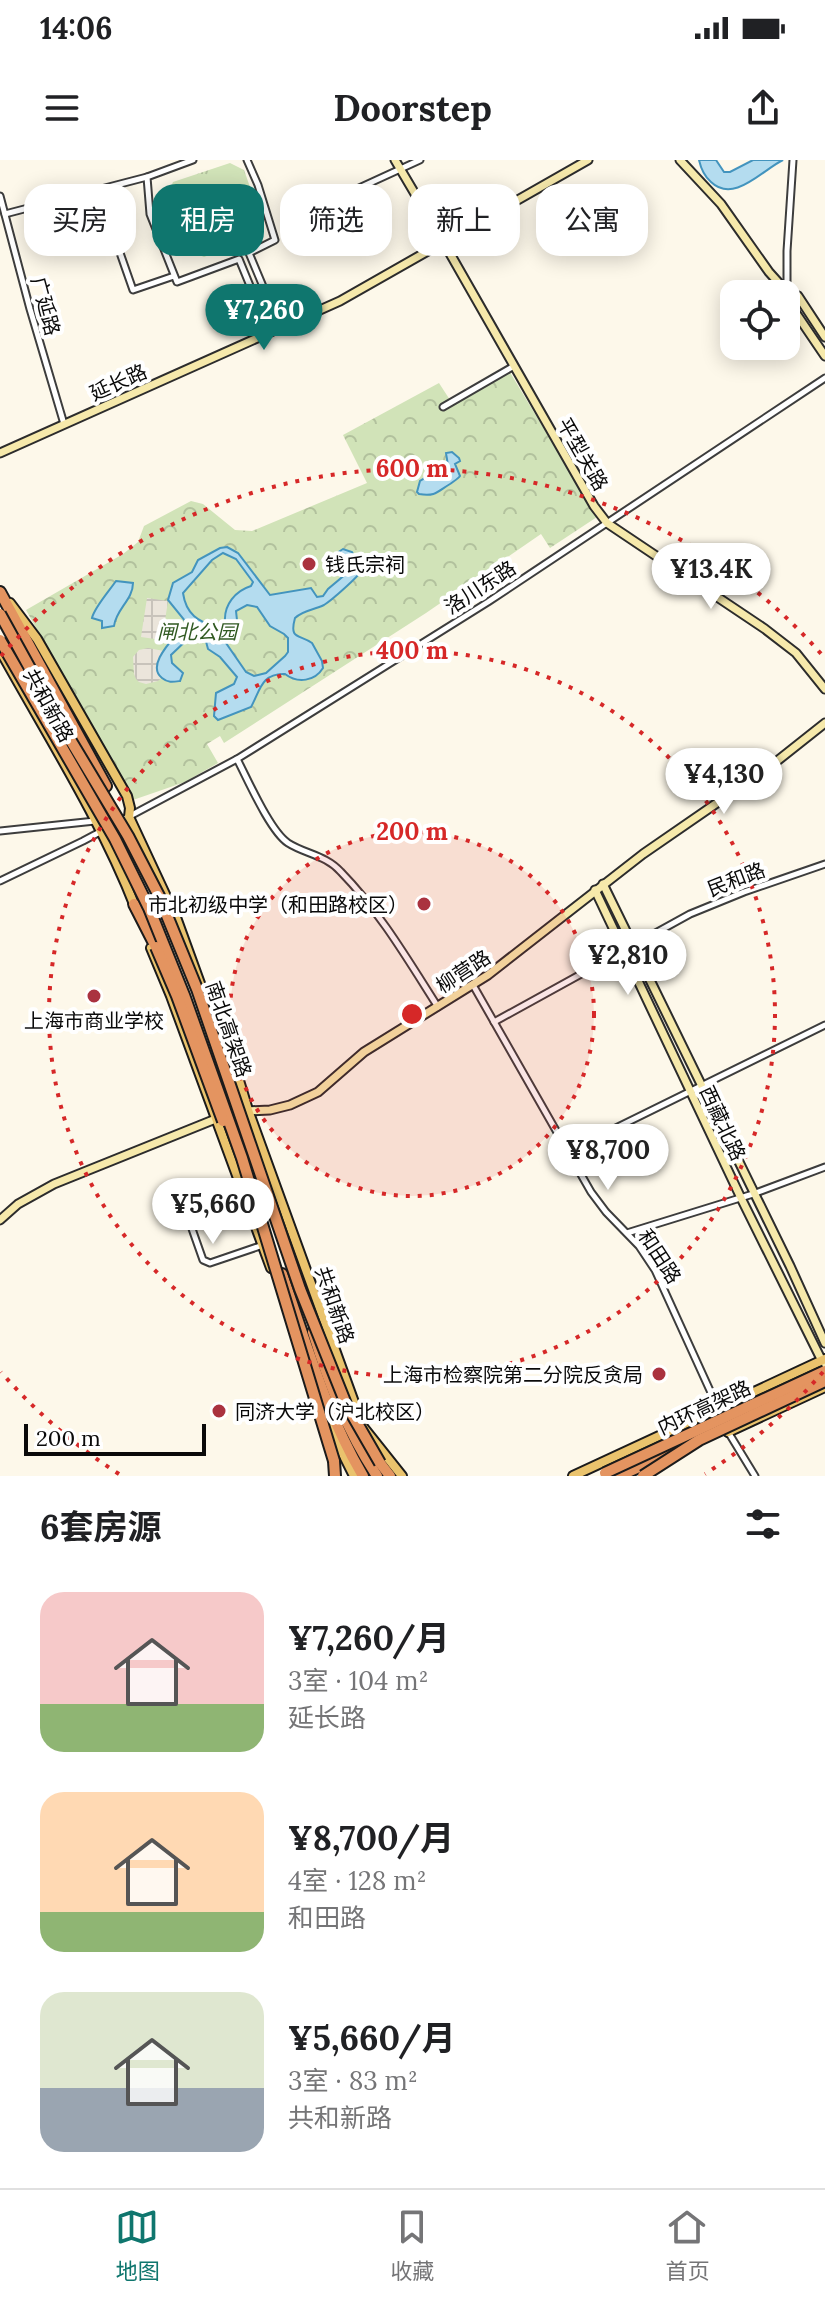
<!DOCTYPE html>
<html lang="zh">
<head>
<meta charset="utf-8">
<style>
  :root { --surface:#fff; --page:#f2f2f2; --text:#202124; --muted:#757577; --line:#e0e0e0; --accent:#0f766e }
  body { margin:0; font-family:Lora,"Noto Sans SC",serif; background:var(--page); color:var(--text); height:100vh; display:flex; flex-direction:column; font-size:30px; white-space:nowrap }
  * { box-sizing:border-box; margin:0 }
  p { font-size:26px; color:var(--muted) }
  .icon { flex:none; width:44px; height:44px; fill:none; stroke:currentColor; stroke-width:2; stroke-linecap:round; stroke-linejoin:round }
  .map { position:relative; height:1316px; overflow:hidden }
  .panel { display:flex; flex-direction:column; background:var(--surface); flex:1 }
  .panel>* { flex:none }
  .guide { position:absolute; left:24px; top:24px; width:778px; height:72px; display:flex; gap:16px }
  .tools { position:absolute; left:720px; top:120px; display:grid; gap:16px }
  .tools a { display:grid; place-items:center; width:80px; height:80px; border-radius:16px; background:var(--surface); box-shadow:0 4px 20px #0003; font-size:40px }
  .scale { position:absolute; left:24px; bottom:20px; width:182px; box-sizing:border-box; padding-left:8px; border:4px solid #0a0a0a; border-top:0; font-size:22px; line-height:28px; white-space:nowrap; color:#0a0a0a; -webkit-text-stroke:6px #fff; paint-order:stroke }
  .price { position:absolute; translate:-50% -68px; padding:0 18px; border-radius:28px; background:#fff; color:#222; font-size:26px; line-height:52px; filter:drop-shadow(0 2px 4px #0008) }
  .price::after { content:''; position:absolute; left:50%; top:48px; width:24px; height:18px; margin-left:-12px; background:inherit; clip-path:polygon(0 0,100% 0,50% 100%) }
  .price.active { background:var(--accent); color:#fff }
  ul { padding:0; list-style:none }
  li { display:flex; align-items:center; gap:24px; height:200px; padding:0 40px }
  li span { display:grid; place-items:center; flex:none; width:224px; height:160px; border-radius:24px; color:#555 }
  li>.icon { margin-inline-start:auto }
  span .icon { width:96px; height:96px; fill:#fffc; stroke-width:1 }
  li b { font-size:34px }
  h2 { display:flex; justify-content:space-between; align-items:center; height:96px; padding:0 40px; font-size:34px }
  .pill { padding:0 28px; border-radius:24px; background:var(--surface); box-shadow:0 4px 20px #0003; font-size:28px; line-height:72px }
  .pill.active { background:var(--accent); color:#fff }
  .status { display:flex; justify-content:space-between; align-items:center; height:56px; padding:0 40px; background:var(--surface); direction:ltr }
  .status svg { height:22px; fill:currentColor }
  header { display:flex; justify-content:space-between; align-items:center; height:104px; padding:0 40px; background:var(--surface); font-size:36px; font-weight:800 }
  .menu { display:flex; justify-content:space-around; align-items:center; height:112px; border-top:2px solid var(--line); background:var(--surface); font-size:22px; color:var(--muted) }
  .menu a { display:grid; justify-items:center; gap:4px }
  .menu .active { color:var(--accent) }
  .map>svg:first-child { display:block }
  .grass { fill:url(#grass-tufts) }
  .park { fill:url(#park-crowns) }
  .plaza { fill:url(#plaza-grid) }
  .water { fill:#b4dcef; stroke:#4394be; stroke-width:2; fill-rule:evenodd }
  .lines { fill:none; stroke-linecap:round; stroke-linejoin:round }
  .street-casing { stroke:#3d3d3d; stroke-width:9 }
  .secondary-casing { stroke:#2c2c2c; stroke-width:11 }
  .primary-casing { stroke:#1b1b1b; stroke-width:12 }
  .highway-casing { stroke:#1b1b1b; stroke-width:14 }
  .street { stroke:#fff; stroke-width:5 }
  .secondary { stroke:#f6e9ab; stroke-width:7 }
  .primary { stroke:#eac36d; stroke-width:8 }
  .highway { stroke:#e49460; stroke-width:10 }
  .highway-bridge-casing { stroke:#1b1b1b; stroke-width:14; stroke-linecap:butt }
  .highway-bridge { stroke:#e49460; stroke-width:10 }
  .ring { fill:none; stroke:#d62828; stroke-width:4; stroke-dasharray:4 8 }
  .poi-dot { fill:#aa323f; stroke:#fff; stroke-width:3 }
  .labels { text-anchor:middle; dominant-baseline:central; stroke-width:8; stroke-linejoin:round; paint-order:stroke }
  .street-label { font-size:20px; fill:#0a0a0a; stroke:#fff }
  .poi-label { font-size:20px; fill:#0a0a0a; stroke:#fff; text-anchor:start }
  .park-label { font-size:20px; font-style:italic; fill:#315a22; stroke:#fff }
  .centre { fill:#d62828; stroke:#fff; stroke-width:4 }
  .ring-label { font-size:24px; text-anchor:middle; font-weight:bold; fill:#d62828; stroke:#fff; stroke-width:8; stroke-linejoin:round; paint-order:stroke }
</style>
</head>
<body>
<div class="status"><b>14:06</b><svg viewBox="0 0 49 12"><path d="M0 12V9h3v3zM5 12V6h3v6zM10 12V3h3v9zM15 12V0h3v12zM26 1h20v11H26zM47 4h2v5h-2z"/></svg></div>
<header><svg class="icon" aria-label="menu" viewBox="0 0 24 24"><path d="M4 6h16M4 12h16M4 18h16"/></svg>Doorstep<svg class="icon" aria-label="share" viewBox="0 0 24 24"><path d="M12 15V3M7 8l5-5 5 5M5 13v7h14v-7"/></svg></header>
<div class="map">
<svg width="825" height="1316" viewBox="0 0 825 1316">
  <defs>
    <pattern id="grass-tufts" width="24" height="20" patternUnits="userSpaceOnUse" patternTransform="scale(2)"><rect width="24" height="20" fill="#d1e3b8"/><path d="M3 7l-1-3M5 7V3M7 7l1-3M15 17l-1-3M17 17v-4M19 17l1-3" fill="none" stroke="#b2c19d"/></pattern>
    <pattern id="park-crowns" width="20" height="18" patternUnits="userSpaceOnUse" patternTransform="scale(2)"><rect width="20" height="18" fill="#d1e3b8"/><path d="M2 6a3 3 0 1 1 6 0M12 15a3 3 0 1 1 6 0" fill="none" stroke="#b2c19d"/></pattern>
    <pattern id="plaza-grid" width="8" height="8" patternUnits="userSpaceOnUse" patternTransform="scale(2)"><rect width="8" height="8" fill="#ebe5db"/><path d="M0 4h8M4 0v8" fill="none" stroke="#c8c3bb"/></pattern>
  </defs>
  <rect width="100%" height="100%" fill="#fdf8ea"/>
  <path class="grass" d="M 230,3 L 244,10 L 261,58 L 261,75 L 204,97 L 177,85 L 164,43 L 173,22 Z"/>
  <path class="park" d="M 508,209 L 597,357 L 550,388 L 541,374 L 426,453 L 224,583 L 220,576 L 207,584 L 218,603 L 185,622 L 133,640 L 26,450 L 123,394 L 138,382 L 144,366 L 191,341 L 203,344 L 235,370 L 252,371 L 367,323 L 343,275 L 439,223 L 450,240 Z"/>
  <g class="plaza">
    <path d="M 147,438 L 168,441 L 162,480 L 141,477 Z"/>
    <path d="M 148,488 L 164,491 L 159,499 L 158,515 L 161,518 L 158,521 L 146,524 L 139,522 L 136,519 L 134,514 L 133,497 L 139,490 Z"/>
  </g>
  <g class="water">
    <path d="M 699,0 L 716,0 L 724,12 L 730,12 L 753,0 L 783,0 C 762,10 734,44 711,22 C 704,16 701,9 699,0 Z"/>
    <path d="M 452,292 L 459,298 L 460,301 L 455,304 L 460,316 C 458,319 454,321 450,324 C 438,331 436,337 419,334 L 417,332 L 420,321 L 428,316 L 430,311 L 429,307 L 435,307 L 437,316 L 445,315 C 450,308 447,301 446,293 Z"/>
    <path d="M 227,387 L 238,393 L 270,435 L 311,428 L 317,437 L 323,436 L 328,429 L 347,413 C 341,405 327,398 343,389 L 352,392 L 362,410 C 358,417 332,440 324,445 C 314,450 303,450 295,458 C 289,480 299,474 312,483 L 322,501 L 323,508 C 315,521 298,524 285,514 C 261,513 260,531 251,547 L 218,560 L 214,556 L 216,533 L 234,524 L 237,517 L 220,497 L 208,489 L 204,474 L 193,474 L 171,495 L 172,503 L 183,513 L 180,521 C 173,522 168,523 162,518 C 144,504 178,475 186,462 L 168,440 L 173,423 L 192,412 L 198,400 L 220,388 ZM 223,393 L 236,399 L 253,422 L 251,426 C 235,431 224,445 225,461 L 217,467 C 198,462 186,454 183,433 L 212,400 ZM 247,445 L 257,447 L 270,466 L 284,474 L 288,478 L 288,492 L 285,496 L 266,513 L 254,516 L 246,512 L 226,483 L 227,479 L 238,469 L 236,451 Z"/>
    <path d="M 116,421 L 133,423 C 133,440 116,449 114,466 L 102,468 L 102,461 L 92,458 C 94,448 109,431 116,421 Z"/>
  </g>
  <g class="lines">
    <g class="street-casing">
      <g id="street">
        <path d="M 193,0 L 147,17 L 150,54 L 177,122 L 239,99 L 269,172"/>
        <path d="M 247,0 L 258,25 L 275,80 L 249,93 L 280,167"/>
        <path d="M 98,30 L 133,130 L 174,116"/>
        <path d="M 0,36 L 30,149 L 64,264"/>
        <path d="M 318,40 L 335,39 L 420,0"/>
        <path d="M 5,54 L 147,17"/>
        <path d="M 787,131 L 787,91 L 793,0"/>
        <path d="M 443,247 L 514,206"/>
        <path d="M 237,599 C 248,620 270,671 288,683 C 305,694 326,695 341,712 C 380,752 408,800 438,847"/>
        <path d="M 0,671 L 95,661"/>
        <path d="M 0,721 L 83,681 L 237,599 L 488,442 L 825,218"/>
        <path d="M 473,825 L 591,1032 L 606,1052 L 639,1086 L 655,1110 L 723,1259"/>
        <path d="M 494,862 L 690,754 L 744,732 L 825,704"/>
        <path d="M 567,992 L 825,865"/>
        <path d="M 184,1046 L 203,1100 L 210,1103 L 263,1085"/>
        <path d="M 627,1073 L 753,1034 L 825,1007"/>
        <path d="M 730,1275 L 755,1316"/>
      </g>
    </g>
    <g class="secondary-casing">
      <g id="secondary">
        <path d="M 395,0 L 444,83 L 594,346 L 607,363 L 765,469 L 796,493 L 825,529"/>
        <path d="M 680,0 L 721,44 L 769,112 L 787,132 L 787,140 L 825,196"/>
        <path d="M 787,132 L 798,136 L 825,177"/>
        <path d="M 0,293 L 340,141 L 588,0"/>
        <path d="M 603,724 L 790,1106 L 825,1183"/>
        <path d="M 595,730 L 741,1038 L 825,1207"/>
        <path d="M 245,951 L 270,950 L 290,945 L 318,932 L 364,892 L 488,815 L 643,694 L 772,605 L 825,563"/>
        <path d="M 0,1060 L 18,1044 L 54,1024 L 218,958"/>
      </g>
    </g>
    <g class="primary-casing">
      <g id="primary">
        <path d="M 10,443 L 37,479 L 127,636 L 130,648 L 129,657 L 177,760 L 222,884 L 234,904 L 248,950 L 363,1267 L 402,1316"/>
        <path d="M 0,490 C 47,575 101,659 136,749"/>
        <path d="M 151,788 L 171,836 L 271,1108"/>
        <path d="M 324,1256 L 354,1316"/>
        <path d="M 728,1272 L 825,1227"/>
        <path d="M 573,1316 L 825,1199"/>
      </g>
    </g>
    <g class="highway-casing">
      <g id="highway">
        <path d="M 0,432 L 106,626"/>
        <path d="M 134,744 L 156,787"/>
        <path d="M 282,1114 C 306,1183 326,1253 363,1316"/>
        <path d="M 313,1172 C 329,1224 347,1271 377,1316"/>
        <path d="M 334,1301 L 335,1316"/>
        <path d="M 380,1303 L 390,1316"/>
        <path d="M 619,1316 L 679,1289"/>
      </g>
    </g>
    <use href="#street" class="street"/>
    <use href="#secondary" class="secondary"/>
    <use href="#primary" class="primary"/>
    <use href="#highway" class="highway"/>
    <g class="highway-bridge-casing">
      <g id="highway-bridge">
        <path d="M 0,454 L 59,561 L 128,676 L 159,736 L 197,829 L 300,1129 L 346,1244 L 380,1303"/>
        <path d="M 0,480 L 115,679 L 149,748 L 184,835 L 242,998 L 334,1301"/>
        <path d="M 156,787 L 177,836 L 223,961"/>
        <path d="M 605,1313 L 825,1211"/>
        <path d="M 643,1316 L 699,1280 L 825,1221"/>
      </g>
    </g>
    <use href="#highway-bridge" class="highway-bridge"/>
  </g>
  <circle cx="412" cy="854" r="182" fill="#d62828" fill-opacity=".12"/>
  <g class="ring">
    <circle cx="412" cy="854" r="182"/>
    <circle cx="412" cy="854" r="363"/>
    <path d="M823 1212A545 545 0 0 1 705 1314M119 1314A545 545 0 0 1 1 1212M1 496A545 545 0 0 1 823 496"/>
  </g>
  <g class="poi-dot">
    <circle cx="309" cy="404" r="8"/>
    <circle cx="424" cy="744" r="8"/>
    <circle cx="94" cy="836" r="8"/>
    <circle cx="659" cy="1214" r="8"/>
    <circle cx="219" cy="1251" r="8"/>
  </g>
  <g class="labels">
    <g class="street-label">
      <text transform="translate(46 146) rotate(75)">广延路</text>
      <text transform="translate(118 222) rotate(-24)">延长路</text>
      <text transform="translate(583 294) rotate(60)">平型关路</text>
      <text transform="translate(480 427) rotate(-33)">洛川东路</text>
      <text transform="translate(49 545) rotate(61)">共和新路</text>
      <text transform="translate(736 719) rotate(-21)">民和路</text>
      <text transform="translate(463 811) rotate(-33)">柳营路</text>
      <text transform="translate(229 869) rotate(71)">南北高架路</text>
      <text transform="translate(723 963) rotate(65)">西藏北路</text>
      <text transform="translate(660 1096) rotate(57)">和田路</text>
      <text transform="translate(335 1145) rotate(71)">共和新路</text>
      <text transform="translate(704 1247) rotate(-25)">内环高架路</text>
    </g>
    <g class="poi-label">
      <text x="325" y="404">钱氏宗祠</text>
      <text x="408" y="744" text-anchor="end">市北初级中学（和田路校区）</text>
      <text x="94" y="860" text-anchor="middle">上海市商业学校</text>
      <text x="643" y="1214" text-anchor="end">上海市检察院第二分院反贪局</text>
      <text x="235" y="1251">同济大学（沪北校区）</text>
    </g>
    <g class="park-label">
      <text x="197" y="471">闸北公园</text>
    </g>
  </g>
  <circle cx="412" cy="854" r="12" class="centre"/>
  <g class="ring-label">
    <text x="412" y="317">600 m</text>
    <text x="412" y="499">400 m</text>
    <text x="412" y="680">200 m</text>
  </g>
</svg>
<div class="tools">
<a><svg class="icon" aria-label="locate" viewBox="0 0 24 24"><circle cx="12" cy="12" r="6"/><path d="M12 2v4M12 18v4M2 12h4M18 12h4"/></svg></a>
</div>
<div class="scale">200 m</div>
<b class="price active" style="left:264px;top:192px">¥7,260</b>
<b class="price" style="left:711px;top:451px">¥13.4K</b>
<b class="price" style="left:724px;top:656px">¥4,130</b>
<b class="price" style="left:628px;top:837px">¥2,810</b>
<b class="price" style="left:608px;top:1032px">¥8,700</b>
<b class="price" style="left:213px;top:1086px">¥5,660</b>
<div class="guide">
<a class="pill">买房</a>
<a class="pill active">租房</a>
<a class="pill">筛选</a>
<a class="pill">新上</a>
<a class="pill">公寓</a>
</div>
</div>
<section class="panel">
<h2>6套房源<svg class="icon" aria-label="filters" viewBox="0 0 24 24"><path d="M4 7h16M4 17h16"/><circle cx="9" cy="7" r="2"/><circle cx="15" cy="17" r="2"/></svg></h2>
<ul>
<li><span style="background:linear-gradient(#f6c9c9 70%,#8fb573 0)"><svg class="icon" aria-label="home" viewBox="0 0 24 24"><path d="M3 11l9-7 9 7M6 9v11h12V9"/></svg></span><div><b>¥7,260/月</b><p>3室 · 104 m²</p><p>延长路</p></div></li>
<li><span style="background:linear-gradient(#ffd9b3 75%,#8fb573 0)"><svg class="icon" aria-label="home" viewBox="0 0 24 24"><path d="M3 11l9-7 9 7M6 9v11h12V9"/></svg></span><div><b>¥8,700/月</b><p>4室 · 128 m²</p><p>和田路</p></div></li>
<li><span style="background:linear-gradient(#dfe7d0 60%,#9aa5b1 0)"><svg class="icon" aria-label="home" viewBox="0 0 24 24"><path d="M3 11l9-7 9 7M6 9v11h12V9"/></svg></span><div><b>¥5,660/月</b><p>3室 · 83 m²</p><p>共和新路</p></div></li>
</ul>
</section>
<nav class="menu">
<a class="active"><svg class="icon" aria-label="map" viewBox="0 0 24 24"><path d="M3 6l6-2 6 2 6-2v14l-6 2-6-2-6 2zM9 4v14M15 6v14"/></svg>地图</a>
<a><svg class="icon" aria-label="saved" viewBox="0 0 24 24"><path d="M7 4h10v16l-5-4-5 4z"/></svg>收藏</a>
<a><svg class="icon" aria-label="home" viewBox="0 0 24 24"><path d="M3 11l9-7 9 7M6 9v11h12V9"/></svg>首页</a>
</nav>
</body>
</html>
